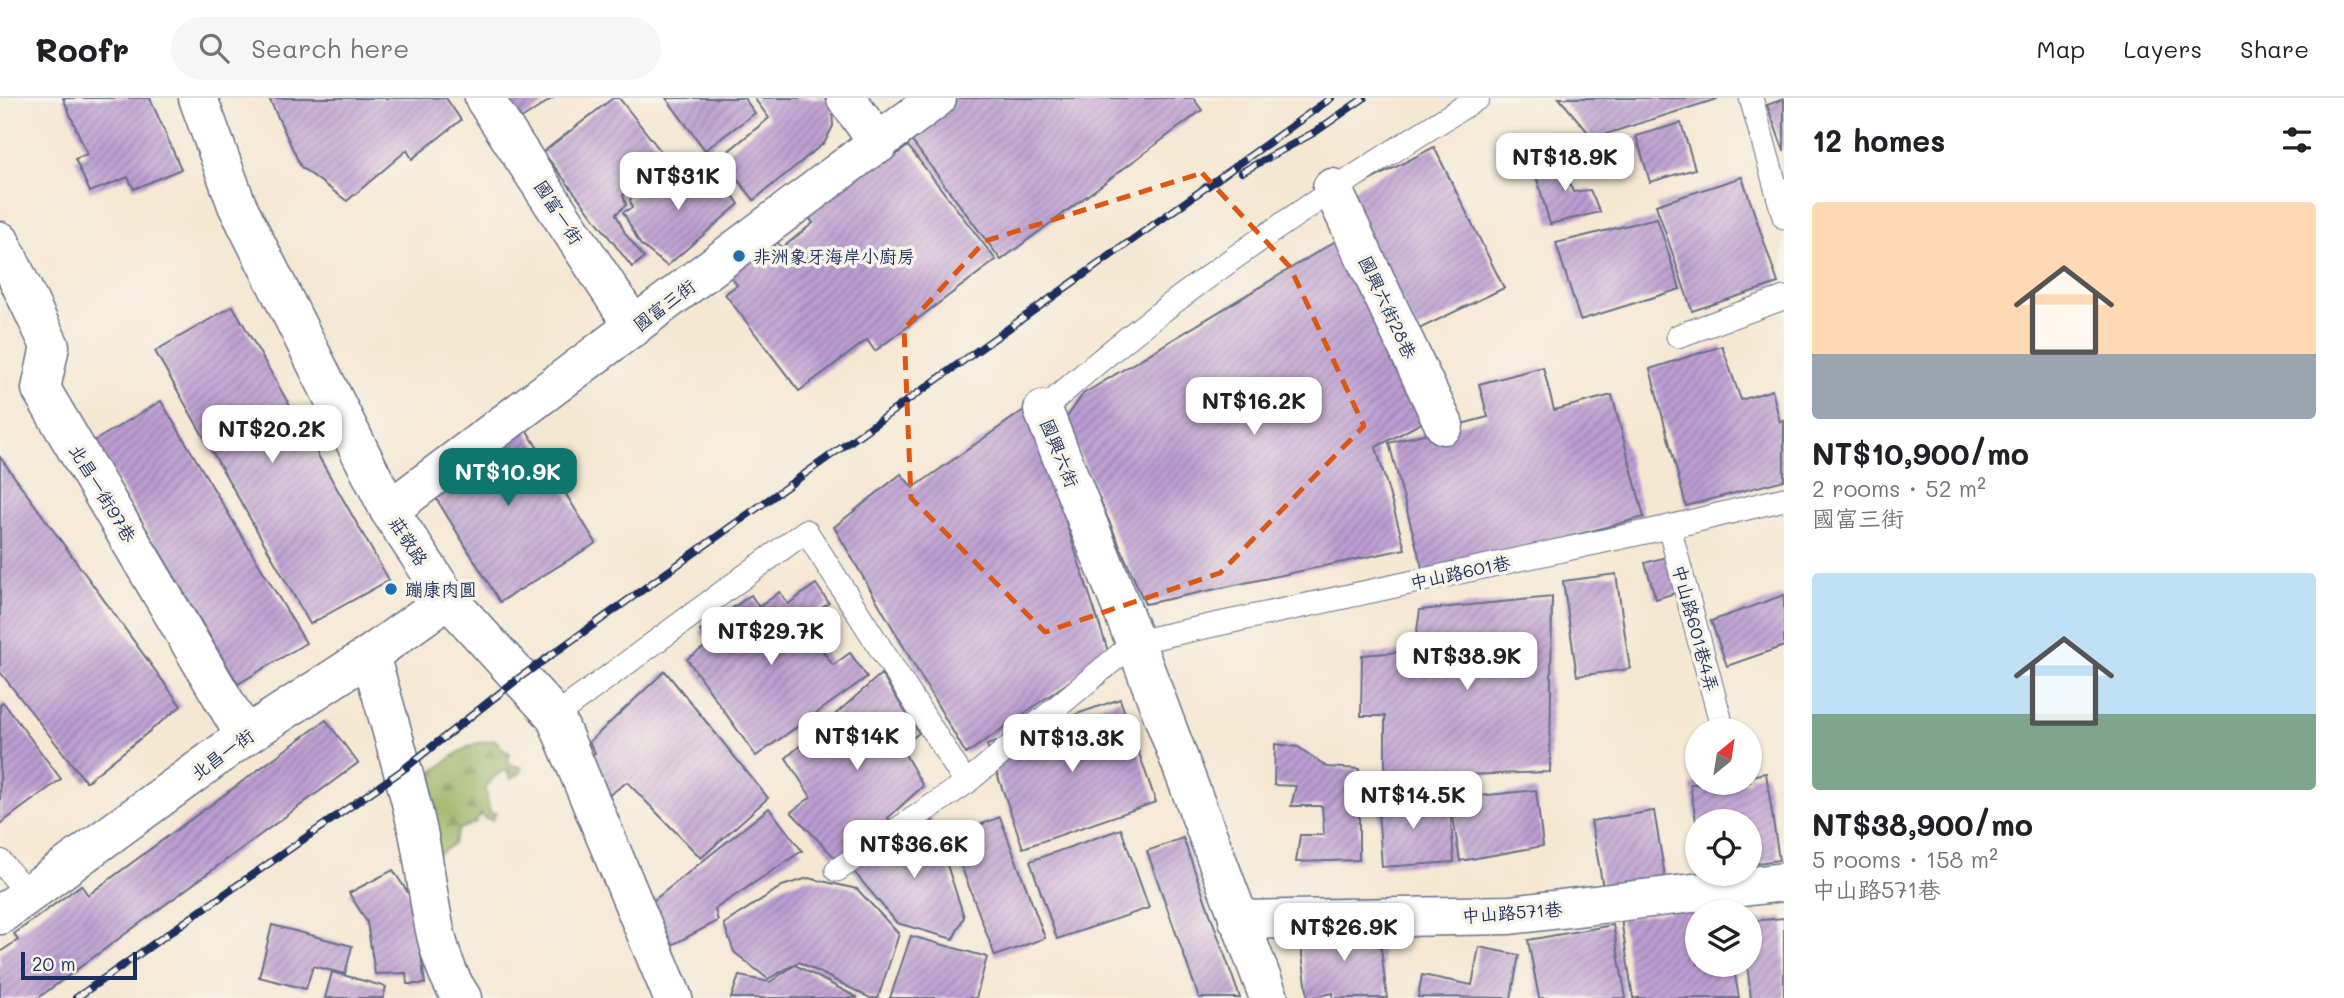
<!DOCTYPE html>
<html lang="en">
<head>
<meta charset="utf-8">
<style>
  :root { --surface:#fff; --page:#f6f6f6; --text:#202124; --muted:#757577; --line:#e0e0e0; --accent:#0f766e }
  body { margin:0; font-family:Mali,"LXGW WenKai TC",sans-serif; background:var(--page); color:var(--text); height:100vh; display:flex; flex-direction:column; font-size:26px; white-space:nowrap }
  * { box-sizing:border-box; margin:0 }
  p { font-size:23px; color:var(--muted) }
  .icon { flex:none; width:38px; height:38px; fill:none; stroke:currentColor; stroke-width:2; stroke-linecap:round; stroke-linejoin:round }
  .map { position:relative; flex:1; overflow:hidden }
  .details { display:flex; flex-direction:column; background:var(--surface); width:560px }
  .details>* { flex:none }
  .needle { width:46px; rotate:30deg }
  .controls { position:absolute; left:1685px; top:620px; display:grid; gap:14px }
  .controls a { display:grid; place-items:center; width:77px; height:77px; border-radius:50%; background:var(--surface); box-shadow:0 2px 5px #0004; font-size:35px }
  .scale { position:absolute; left:21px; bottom:18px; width:116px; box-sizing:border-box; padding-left:7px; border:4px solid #1b2f5e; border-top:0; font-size:19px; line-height:24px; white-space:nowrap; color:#1b2f5e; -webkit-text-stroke:5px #f7f3e8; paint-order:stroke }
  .price { position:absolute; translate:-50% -60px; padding:0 16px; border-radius:14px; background:#fff; color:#222; font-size:23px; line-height:46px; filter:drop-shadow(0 2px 4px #0008) }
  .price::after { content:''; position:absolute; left:50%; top:42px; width:21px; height:16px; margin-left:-10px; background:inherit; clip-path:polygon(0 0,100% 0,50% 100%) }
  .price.current { background:var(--accent); color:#fff }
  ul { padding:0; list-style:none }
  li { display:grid; align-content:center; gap:14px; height:371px; padding:0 28px }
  li span { display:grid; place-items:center; height:217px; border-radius:7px; color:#555 }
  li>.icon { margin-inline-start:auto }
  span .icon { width:126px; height:126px; fill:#fffc; stroke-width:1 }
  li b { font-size:30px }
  h2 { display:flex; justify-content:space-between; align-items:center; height:84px; padding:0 28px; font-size:30px }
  header { display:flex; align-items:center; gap:42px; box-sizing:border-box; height:98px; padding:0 35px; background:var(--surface); border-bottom:2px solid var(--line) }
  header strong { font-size:33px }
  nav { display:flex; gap:38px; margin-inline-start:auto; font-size:24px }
  .search { width:490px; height:63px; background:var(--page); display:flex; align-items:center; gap:18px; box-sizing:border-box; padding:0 24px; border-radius:38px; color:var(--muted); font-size:26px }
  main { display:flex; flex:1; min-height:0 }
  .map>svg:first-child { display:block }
  .forest { fill:url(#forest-firs); stroke:#5a7060; stroke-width:2 }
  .building { fill:url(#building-hatch) }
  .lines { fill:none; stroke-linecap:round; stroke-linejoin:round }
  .service-casing { stroke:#677087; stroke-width:25 }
  .minor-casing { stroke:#677087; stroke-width:41 }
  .service { stroke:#fff; stroke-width:23 }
  .minor { stroke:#fff; stroke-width:38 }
  .rail-casing { stroke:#1b2f5e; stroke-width:8 }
  .rail { stroke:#f7f3e8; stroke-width:5; stroke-dasharray:16; stroke-linecap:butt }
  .marked { fill:none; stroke:#de5710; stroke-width:5; stroke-dasharray:14 9; stroke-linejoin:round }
  .poi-dot { fill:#1f6fb2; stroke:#f7f3e8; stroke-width:2.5 }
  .labels { text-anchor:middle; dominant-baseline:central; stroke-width:7; stroke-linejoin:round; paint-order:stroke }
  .street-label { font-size:18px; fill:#1b2f5e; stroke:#f7f3e8 }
  .poi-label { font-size:18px; fill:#1b2f5e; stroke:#f7f3e8; text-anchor:start }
</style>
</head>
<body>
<header>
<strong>Roofr</strong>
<div class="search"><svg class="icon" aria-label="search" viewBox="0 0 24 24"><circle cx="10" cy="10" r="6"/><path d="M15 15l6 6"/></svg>Search here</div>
<nav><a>Map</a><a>Layers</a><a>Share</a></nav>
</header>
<main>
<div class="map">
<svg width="1784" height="900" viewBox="0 0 1784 900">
  <defs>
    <pattern id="forest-firs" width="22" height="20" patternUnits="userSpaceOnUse" patternTransform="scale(1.75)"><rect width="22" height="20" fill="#98b061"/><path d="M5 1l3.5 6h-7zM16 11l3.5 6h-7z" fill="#7b9053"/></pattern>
    <pattern id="building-hatch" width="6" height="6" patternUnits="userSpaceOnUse" patternTransform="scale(1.75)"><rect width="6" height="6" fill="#bc9dd1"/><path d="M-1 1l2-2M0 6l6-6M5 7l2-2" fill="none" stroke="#9880ad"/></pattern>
  </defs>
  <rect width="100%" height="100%" fill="#f7f3e8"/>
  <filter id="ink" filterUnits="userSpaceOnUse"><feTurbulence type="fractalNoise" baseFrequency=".0143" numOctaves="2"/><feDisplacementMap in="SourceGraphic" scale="14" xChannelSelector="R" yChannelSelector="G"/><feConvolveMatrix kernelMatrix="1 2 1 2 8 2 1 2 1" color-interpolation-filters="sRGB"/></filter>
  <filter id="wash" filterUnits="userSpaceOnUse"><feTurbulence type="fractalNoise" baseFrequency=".00686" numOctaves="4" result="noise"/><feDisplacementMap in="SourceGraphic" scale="28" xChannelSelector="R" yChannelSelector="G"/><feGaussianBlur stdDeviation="1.57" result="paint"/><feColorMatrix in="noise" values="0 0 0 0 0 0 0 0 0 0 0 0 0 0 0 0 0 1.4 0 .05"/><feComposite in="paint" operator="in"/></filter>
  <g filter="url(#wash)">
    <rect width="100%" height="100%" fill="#f5e8d3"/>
    <path class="forest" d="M 496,642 L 503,652 L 510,655 L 508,665 L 522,670 L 520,675 L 511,681 L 505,671 L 493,680 L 485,691 L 490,715 L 496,715 L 492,722 L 484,720 L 481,716 L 475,725 L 459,731 L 453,746 L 437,757 L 413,687 C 447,669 454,646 496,642 Z"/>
    <g id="blocks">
      <g class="building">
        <path d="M 63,0 L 150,0 L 181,71 L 134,91 L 128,79 L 90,94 L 75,61 L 87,56 Z"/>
        <path d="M 269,0 L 446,0 L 461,22 L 412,61 L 407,52 L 347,103 L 301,69 Z"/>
        <path d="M 504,0 L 553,0 L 520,22 Z"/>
        <path d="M 613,0 L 619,0 L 674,70 L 661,80 L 655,72 L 623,97 L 626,107 L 616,116 L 625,135 L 644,160 L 632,169 L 543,54 Z"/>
        <path d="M 666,0 L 744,0 L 755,15 L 705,52 Z"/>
        <path d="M 754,0 L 825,0 L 832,10 L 833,28 L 825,44 L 754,102 L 720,60 L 769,20 Z"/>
        <path d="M 917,0 L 1193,0 L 1202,12 L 1001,162 L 893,18 Z"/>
        <path d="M 1559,0 L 1717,0 L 1717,1 L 1593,40 Z"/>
        <path d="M 1784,1 L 1784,53 L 1767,7 Z"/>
        <path d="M 1681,25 L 1695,71 L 1650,84 L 1636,38 Z"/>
        <path d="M 908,48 L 996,162 L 875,253 L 867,242 L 799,293 L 725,196 L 737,187 L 729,176 L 775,141 L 782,150 L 813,125 L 806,115 L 888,52 L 893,59 Z"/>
        <path d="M 1434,49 L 1504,190 L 1417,232 L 1344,96 Z"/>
        <path d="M 1582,56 L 1586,68 L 1565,75 L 1573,94 L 1590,92 L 1600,114 L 1550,126 L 1536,77 Z"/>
        <path d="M 681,69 L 696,78 L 705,74 L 721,80 L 739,106 L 667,168 L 640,146 L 623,114 L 632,110 L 630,101 L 658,79 L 664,83 Z"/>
        <path d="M 1742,79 L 1778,185 L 1692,213 L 1656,107 Z"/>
        <path d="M 1657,120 L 1680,191 L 1580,222 L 1556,145 Z"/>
        <path d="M 1344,138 L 1431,320 L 1376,349 L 1405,451 L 1145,506 L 1065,322 L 1083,296 Z"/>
        <path d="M 233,208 L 389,482 L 310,526 L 155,253 Z"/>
        <path d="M 1722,248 L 1741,302 L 1772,292 L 1780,324 L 1784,323 L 1784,382 L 1686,408 L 1650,271 Z"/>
        <path d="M 1543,269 L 1554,312 L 1612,297 L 1644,419 L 1424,477 L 1389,345 L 1488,319 L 1479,286 Z"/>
        <path d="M 161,303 L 306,545 L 238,586 L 94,343 Z"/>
        <path d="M 1028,309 L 1109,556 L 966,656 L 834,429 L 901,376 L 913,390 Z"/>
        <path d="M 516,315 L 596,445 L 500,504 L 420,374 Z"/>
        <path d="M 0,359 L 181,608 L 86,684 L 0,574 Z"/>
        <path d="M 1680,455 L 1690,490 L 1656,501 L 1645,465 Z"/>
        <path d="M 1616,476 L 1630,571 L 1577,578 L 1563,483 Z"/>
        <path d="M 816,486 L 829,505 L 802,524 L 833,567 L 850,555 L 867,579 L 756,658 L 687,561 L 709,546 L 700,533 L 751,497 L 759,509 L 780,494 L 788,506 Z"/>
        <path d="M 1784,497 L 1784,548 L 1727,568 L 1711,523 Z"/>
        <path d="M 1552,499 L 1550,674 L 1385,680 L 1385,618 L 1361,618 L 1362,557 L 1414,553 L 1420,512 Z"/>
        <path d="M 665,573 L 768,700 L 701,760 L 627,684 L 604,701 L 580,664 L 595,655 L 589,644 Z"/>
        <path d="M 881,576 L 919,635 L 901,649 L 923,688 L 888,720 L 893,729 L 842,767 L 791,714 L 811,699 L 786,660 Z"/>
        <path d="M 1120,601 L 1156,704 L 1023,750 L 987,647 Z"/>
        <path d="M 3,604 L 61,681 L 0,726 L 0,607 Z"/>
        <path d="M 326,622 L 358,665 L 38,900 L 0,900 L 0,854 L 18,842 L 14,836 L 81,787 L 88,797 Z"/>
        <path d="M 1275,646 L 1298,649 L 1327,669 L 1359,671 L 1359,762 L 1296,764 L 1300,737 L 1324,737 L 1322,708 L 1291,708 L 1296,688 L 1274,687 Z"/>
        <path d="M 1766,675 L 1779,762 L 1750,766 L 1750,723 L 1696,723 L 1690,686 L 1750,684 L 1750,678 Z"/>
        <path d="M 1536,692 L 1543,748 L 1460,763 L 1450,701 Z"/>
        <path d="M 1377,694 L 1420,695 L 1422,706 L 1450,709 L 1454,764 L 1382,769 Z"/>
        <path d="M 769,710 L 802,753 L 715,811 L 718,823 L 668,849 L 643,811 Z"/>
        <path d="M 1654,713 L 1666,784 L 1604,795 L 1591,723 Z"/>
        <path d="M 930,715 L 964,819 L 953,841 L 897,825 L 849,768 Z"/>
        <path d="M 1000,719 L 1045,840 L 995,858 L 950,738 Z"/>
        <path d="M 1121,731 L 1149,810 L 1057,841 L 1030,763 Z"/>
        <path d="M 1183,740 L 1240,900 L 1199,900 L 1147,753 Z"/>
        <path d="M 393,772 L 414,804 L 425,886 L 407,886 L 406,875 L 375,876 L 367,824 L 349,795 Z"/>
        <path d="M 808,780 L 857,791 L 899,836 L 878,900 L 870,900 L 799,864 L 768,881 L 734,854 L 724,826 L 782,788 Z"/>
        <path d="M 1724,805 L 1725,814 L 1698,814 L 1698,866 L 1733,866 L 1739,900 L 1633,900 L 1621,821 Z"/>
        <path d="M 1784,820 L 1784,900 L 1751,900 L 1747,866 L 1750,866 L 1750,823 Z"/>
        <path d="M 1378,826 L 1387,900 L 1333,900 L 1333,895 L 1308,900 L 1299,835 Z"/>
        <path d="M 272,827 L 352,848 L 345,876 L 313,868 L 306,891 L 259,879 Z"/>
        <path d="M 1613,827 L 1626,900 L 1539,900 L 1528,842 Z"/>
        <path d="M 911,838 L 987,859 L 976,900 L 890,900 Z"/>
        <path d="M 1479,849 L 1519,857 L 1511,900 L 1418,899 L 1422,877 L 1472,887 Z"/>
        <path d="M 795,867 L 858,900 L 731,900 L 739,878 L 770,884 Z"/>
        <path d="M 332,874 L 386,889 L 383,900 L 325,900 Z"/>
      </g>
    </g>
  </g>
  <g filter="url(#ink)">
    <use href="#blocks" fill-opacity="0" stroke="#677087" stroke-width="2"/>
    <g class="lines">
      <g class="service-casing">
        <g id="service">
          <path d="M 1751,0 L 1784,119"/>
          <path d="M 1678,238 L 1784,200"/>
          <path d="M 1043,312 C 1174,193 1328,93 1478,0"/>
          <path d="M 1669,429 L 1723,632"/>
          <path d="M 555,618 L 806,433 L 966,685"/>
          <path d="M 0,763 L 28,796"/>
          <path d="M 837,772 L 966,685 L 1135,544 L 1669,429 L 1784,401"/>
        </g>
      </g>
      <g class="minor-casing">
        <g id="minor">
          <path d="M 198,0 L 237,107 L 389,412 L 448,501 L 555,618 L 673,900"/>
          <path d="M 484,0 L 634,229"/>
          <path d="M 846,0 L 879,46"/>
          <path d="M 1332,90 L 1444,327"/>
          <path d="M 0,143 L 50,248 L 41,291 L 245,638"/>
          <path d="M 1043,312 L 1135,544 L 1269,900"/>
          <path d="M 389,412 L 937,0"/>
          <path d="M 370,557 C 387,616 405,675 418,734 C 430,788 430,855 462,900"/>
          <path d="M 0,817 L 245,638 L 370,557 L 448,501"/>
          <path d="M 1238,822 L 1510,817 L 1784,784"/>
        </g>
      </g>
      <use href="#service" class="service"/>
      <use href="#minor" class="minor"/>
      <g class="rail-casing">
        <g id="rail">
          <path d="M 1242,74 L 1315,34 L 1364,0"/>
          <path d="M 76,900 L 404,671 L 519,580 L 1331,0"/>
        </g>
      </g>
      <use href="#rail" class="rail"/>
    </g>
  </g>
  <path class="marked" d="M 1202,75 L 1290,169 L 1364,328 L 1220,475 L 1045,534 L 911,400 L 904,231 L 985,143 Z"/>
  <g class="poi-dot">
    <circle cx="739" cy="158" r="7"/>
    <circle cx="391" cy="491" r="7"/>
  </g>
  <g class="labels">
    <g class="street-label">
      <text transform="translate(559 114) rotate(57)">國富一街</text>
      <text transform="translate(664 207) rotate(-37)">國富三街</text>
      <text transform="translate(1388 209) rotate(65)">國興六街28巷</text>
      <text transform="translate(1060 355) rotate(68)">國興六街</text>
      <text transform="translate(103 395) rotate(59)">北昌一街97巷</text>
      <text transform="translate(409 443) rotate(57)">莊敬路</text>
      <text transform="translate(1460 474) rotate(-12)">中山路601巷</text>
      <text transform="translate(1696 530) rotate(75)">中山路601巷4弄</text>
      <text transform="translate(222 656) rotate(-36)">北昌一街</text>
      <text transform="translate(1512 814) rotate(-4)">中山路571巷</text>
    </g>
    <g class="poi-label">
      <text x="753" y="158">非洲象牙海岸小廚房</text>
      <text x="405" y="491">蹦康肉圓</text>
    </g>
  </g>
</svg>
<div class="controls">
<a><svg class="needle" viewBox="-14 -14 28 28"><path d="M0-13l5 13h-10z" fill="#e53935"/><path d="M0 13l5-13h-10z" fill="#757577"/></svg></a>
<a><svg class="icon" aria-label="locate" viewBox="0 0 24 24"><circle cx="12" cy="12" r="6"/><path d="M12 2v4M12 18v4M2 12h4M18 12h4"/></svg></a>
<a><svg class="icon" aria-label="layers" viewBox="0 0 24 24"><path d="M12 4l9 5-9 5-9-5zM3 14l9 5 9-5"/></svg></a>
</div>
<div class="scale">20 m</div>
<b class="price" style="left:1565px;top:95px">NT$18.9K</b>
<b class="price" style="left:678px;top:114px">NT$31K</b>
<b class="price" style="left:1254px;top:339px">NT$16.2K</b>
<b class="price" style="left:272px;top:367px">NT$20.2K</b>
<b class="price current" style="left:508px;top:410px">NT$10.9K</b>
<b class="price" style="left:771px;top:569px">NT$29.7K</b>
<b class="price" style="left:1467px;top:594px">NT$38.9K</b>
<b class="price" style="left:857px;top:674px">NT$14K</b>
<b class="price" style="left:1072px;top:676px">NT$13.3K</b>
<b class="price" style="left:1413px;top:733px">NT$14.5K</b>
<b class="price" style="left:914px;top:782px">NT$36.6K</b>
<b class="price" style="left:1344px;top:865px">NT$26.9K</b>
</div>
<section class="details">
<h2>12 homes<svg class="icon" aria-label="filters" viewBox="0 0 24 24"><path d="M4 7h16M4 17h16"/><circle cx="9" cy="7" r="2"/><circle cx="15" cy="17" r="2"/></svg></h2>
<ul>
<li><span style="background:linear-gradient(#ffd9b3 70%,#9aa5b1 0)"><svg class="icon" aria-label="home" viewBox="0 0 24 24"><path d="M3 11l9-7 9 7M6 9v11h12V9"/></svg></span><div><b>NT$10,900/mo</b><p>2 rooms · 52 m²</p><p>國富三街</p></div></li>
<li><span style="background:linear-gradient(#bfe0f5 65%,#7fa58c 0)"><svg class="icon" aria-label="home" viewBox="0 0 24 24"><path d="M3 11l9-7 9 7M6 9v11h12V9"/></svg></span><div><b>NT$38,900/mo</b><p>5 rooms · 158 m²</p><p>中山路571巷</p></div></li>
</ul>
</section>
</main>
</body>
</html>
